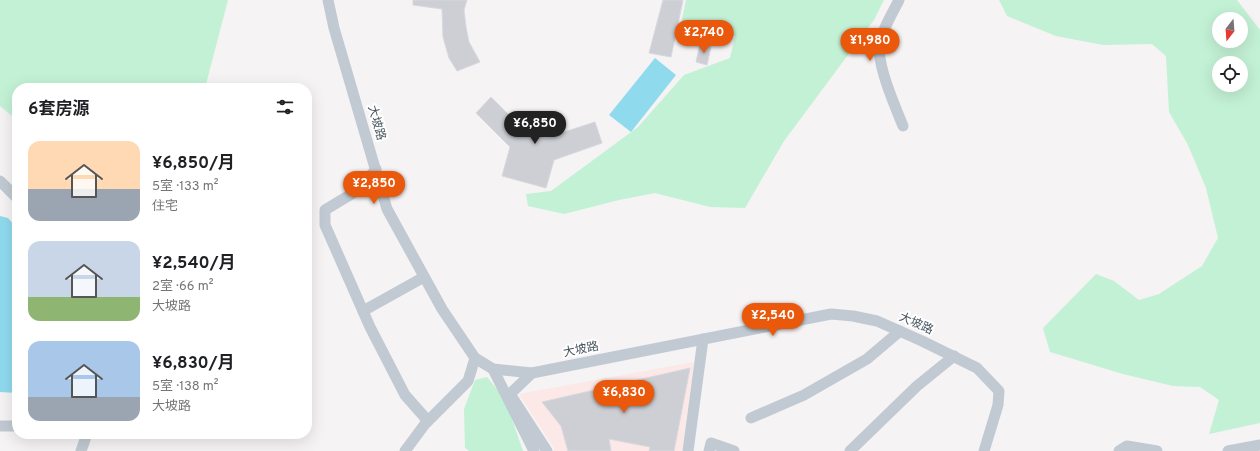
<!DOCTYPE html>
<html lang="zh">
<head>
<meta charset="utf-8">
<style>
  :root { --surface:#fff; --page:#f6f6f6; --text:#202124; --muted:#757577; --accent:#ea580c }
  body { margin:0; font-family:Overpass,"Noto Sans SC",sans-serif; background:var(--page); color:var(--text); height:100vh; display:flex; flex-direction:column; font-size:15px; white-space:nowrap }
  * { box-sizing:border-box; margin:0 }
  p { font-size:13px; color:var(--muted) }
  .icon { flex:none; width:22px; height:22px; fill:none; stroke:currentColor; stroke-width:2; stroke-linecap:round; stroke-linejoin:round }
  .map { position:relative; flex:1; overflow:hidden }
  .drawer { position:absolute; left:12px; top:83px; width:300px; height:356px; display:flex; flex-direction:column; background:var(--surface); border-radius:16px; box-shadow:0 4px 16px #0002 }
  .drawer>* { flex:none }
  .needle { width:26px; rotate:197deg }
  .tools { position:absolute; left:1212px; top:12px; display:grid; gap:8px }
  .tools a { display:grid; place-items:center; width:36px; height:36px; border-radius:50%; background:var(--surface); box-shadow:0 4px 16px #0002; font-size:20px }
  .price { position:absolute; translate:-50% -34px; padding:0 9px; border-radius:14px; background:var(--accent); color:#fff; font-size:13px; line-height:26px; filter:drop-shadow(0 1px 2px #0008) }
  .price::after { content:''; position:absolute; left:50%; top:24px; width:12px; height:9px; margin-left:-6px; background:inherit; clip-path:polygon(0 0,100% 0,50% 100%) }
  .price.active { background:#222; color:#fff }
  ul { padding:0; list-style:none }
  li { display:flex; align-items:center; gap:12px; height:100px; padding:0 16px }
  li span { display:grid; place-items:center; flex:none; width:112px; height:80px; border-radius:12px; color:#555 }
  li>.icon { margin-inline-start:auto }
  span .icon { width:48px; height:48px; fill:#fffc; stroke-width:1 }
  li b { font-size:17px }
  h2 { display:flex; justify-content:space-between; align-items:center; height:48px; padding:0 16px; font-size:17px }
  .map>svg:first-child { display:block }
  .medical { fill:#fce8e6 }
  .green { fill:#c3f1d5; fill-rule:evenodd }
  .water { fill:#90daee }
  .building { fill:#cdcfd5; stroke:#d7d9de }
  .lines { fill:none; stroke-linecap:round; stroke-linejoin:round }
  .minor { stroke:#c1cad2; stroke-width:11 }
  .labels { text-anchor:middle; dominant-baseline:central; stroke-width:4; stroke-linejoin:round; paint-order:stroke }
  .street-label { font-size:12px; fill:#4a5661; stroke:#fff }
</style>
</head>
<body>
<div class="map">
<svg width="1260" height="451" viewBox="0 0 1260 451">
  <rect width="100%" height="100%" fill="#f5f3f3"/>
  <path class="medical" d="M 694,362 L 682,451 L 554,451 L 554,448 L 519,394 Z"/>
  <g class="green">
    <path d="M 0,0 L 228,0 L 205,88 L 17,88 L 17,120 L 0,106 Z"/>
    <path d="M 686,0 L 884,0 L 874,20 L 784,141 L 745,208 L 710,207 L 655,193 L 619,200 L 564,214 L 528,206 L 526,194 L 551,191 L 638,127 L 684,75 L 730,58 L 735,36 L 680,29 Z"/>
    <path d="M 999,0 L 1237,0 L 1260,30 L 1260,423 L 1209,434 L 1219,400 L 1200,387 L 1173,386 L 1123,374 L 1050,352 L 1043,328 L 1096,274 L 1114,281 L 1139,300 L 1159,294 L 1202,266 L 1218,238 L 1206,188 L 1188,145 L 1169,112 L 1166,56 L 1152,44 L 1103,45 L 1056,36 L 1007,16 ZM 1219,19 L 1241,19 L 1241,41 L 1219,41 ZM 1219,63 L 1241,63 L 1241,85 L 1219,85 Z"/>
    <path d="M 487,377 L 505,399 L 523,451 L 469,451 L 465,448 L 464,409 L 475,380 Z"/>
  </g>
  <g class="water">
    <path d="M 655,58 L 676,75 L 631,132 L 609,115 Z"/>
    <path d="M 0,216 L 8,218 L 17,228 L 17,393 L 0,392 Z"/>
  </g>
  <g class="building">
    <path d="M 413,0 L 467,0 L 464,10 L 466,27 L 469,42 L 480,62 L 457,71 L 449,58 L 443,37 L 442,9 L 413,5 Z"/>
    <path d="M 663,0 L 683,0 L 671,57 L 649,53 Z"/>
    <path d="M 700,44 L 711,47 L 707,65 L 696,62 Z"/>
    <path d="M 491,97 L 527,133 L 546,138 L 595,122 L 602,143 L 554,160 L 546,188 L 502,176 L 510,147 L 476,113 Z"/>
    <path d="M 690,368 L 674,451 L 649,451 L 650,447 L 609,439 L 611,451 L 568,451 L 561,426 L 542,402 Z"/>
  </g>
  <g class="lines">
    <g class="minor">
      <path d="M 328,0 L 334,28 L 387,209 L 442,309 L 475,358 L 493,369 L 532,373 L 831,314 L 853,316 L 877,321 L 922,341 L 977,368 L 999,391 L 998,405 L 984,451"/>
      <path d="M 899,0 C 893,12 879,35 879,49 C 880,72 894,104 903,126"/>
      <path d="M 376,169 L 358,190 L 325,210 L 325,225 L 370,327 L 405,395 L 428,421"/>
      <path d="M 0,181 L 17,198"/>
      <path d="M 363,311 L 424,277"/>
      <path d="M 493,369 L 534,451"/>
      <path d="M 532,373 L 510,394 L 547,451"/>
      <path d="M 751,418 L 804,395 L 867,359 L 900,331"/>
      <path d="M 0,426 L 17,426"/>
      <path d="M 81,451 L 87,434"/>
      <path d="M 405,451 L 425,424 L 468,381 L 475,358"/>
      <path d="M 688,451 L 703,339"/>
      <path d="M 709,451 L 711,443 L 734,451"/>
      <path d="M 850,451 L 917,386 L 954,356"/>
      <path d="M 1119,451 L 1127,446 L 1157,451"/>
      <path d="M 1228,451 L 1260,445"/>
    </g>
  </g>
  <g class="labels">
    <g class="street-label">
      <text transform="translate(376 123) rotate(74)">大坡路</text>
      <text transform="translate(916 324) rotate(24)">大坡路</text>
      <text transform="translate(581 350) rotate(-11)">大坡路</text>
    </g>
  </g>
</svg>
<div class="tools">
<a><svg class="needle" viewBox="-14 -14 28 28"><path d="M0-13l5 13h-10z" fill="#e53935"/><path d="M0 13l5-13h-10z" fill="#757577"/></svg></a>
<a><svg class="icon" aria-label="locate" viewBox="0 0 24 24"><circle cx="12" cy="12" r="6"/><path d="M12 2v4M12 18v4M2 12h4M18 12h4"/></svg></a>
</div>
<b class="price" style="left:704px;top:54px">¥2,740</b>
<b class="price" style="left:870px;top:62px">¥1,980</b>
<b class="price active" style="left:535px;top:145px">¥6,850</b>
<b class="price" style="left:374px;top:205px">¥2,850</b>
<b class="price" style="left:773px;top:337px">¥2,540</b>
<b class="price" style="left:624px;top:414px">¥6,830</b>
<section class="drawer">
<h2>6套房源<svg class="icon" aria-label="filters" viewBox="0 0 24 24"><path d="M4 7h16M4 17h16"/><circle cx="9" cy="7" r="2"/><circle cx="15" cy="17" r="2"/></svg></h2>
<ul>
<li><span style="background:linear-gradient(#ffd9b3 60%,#9aa5b1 0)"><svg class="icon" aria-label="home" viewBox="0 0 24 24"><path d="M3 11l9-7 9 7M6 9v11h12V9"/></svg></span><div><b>¥6,850/月</b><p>5室 · 133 m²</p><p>住宅</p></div></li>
<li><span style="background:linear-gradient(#c9d6e8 70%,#8fb573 0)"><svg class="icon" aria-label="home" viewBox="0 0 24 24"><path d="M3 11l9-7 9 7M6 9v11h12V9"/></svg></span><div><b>¥2,540/月</b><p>2室 · 66 m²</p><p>大坡路</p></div></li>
<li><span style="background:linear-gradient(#a9c7e8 70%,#9aa5b1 0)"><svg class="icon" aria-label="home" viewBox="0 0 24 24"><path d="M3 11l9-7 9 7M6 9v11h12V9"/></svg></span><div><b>¥6,830/月</b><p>5室 · 138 m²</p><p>大坡路</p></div></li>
</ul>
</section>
</div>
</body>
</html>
